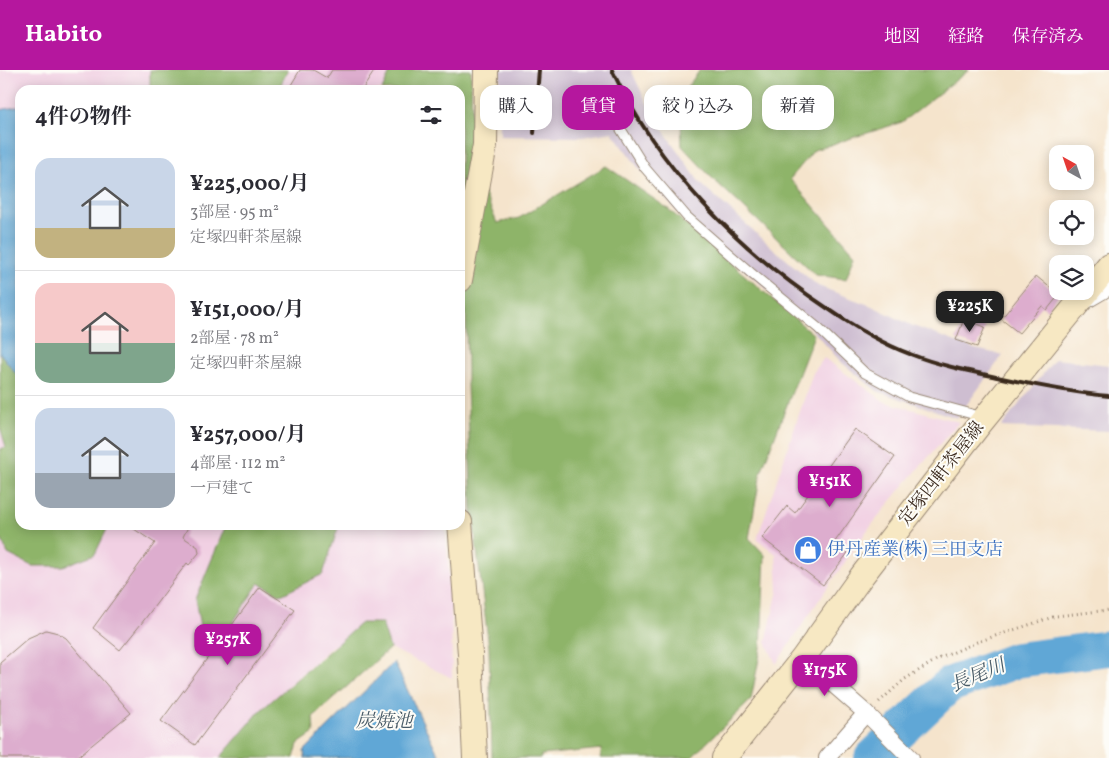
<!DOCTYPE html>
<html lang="ja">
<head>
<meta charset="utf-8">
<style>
  :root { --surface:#fff; --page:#f7f7f7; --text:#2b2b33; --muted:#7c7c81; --line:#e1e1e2; --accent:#b5179e }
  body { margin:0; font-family:Vollkorn,"Noto Serif JP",serif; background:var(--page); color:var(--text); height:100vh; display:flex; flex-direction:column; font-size:19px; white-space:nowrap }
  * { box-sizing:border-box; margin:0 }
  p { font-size:16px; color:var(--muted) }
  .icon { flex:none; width:28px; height:28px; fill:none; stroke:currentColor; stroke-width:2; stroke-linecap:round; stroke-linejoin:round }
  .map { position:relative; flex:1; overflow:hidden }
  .drawer { position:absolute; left:15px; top:15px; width:450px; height:445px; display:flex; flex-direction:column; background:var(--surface); border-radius:15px; box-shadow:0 2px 12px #0003 }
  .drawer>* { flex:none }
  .banner { position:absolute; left:480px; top:15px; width:475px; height:45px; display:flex; gap:10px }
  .needle { width:32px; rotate:320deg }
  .tools { position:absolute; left:1049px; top:75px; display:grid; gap:10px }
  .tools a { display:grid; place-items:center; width:45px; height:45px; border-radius:10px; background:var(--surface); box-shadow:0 2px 12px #0003; font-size:25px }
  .price { position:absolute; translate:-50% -42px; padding:0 11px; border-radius:10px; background:var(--accent); color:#fff; font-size:16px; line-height:32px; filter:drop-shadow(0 1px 2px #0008) }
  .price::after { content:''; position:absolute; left:50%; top:30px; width:15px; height:11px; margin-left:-8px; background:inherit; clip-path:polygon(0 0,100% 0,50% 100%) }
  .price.on { background:#222; color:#fff }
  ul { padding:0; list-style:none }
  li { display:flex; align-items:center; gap:15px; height:125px; padding:0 20px }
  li+li { border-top:1px solid var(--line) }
  li span { display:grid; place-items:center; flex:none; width:140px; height:100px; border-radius:15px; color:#555 }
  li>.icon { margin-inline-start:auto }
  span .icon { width:60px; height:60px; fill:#fffc; stroke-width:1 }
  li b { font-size:21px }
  h2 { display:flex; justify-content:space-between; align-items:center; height:60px; padding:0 20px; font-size:21px }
  .tag { padding:0 18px; border-radius:15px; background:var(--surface); box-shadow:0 2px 12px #0003; font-size:18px; line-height:45px }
  .tag.on { background:var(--accent); color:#fff }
  header { display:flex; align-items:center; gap:30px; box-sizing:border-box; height:70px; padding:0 25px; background:var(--accent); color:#fff }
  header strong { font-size:24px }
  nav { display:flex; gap:28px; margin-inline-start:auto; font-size:18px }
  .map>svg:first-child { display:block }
  .built { fill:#f1d0e3 }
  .industrial { fill:#cebed1 }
  .forest { fill:#8eb469; stroke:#646f44 }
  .water { fill:#60a7d6; stroke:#4e687a }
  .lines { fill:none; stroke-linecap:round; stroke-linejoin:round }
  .river { stroke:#60a7d6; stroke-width:36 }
  .building { fill:#ddadce }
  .lane-casing { stroke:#988775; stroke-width:11 }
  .street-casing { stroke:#988775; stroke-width:18 }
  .secondary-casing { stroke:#988775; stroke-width:26 }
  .path { stroke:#988775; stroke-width:3; stroke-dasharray:1 4; stroke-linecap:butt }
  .lane { stroke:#fff; stroke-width:9 }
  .street { stroke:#fff; stroke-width:16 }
  .secondary { stroke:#f7e8c3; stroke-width:24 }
  .rail { stroke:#3b2a1e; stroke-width:4 }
  .labels { text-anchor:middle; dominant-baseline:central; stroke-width:4; stroke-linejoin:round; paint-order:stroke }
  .street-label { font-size:18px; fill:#3b2a1e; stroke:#fdfcf7 }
  .shop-label { font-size:18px; fill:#366cbe; stroke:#fdfcf7; text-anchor:start }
  .water-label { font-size:19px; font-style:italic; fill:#4a5c68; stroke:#fdfcf7 }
</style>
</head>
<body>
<header>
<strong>Habito</strong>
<nav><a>地図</a><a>経路</a><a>保存済み</a></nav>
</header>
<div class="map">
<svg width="1109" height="688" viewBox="0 0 1109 688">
  <rect width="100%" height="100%" fill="#fdfcf7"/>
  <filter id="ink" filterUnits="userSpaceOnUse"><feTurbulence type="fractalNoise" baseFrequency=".02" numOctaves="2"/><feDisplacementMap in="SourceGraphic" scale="10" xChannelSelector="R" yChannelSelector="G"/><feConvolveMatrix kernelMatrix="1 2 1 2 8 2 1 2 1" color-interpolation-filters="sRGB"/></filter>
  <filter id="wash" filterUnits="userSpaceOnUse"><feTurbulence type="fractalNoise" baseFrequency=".0096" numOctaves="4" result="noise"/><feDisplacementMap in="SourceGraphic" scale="20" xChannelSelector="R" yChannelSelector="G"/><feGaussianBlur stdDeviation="1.12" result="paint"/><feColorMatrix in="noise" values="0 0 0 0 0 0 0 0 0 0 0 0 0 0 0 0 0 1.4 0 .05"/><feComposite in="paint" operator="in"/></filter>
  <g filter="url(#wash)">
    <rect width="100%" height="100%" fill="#f5e4cc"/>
    <g class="built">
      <path d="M 0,0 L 471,0 L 460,20 L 20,20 L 20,455 L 445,455 L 451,525 L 452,608 L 390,578 L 382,553 L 332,576 L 260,641 L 220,688 L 0,688 Z"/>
      <path d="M 824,288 L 885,332 L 959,352 L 905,414 L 866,462 L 829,515 L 776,594 L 766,572 L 778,520 L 776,484 L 757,469 L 813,303 Z"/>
    </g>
    <g class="industrial">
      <path d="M 500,0 L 631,0 L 652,44 L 700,113 L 774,179 L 818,216 L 872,236 L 913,256 L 975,279 L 1003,285 L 957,348 L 877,321 L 841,292 L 807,254 L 678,143 L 637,96 L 612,62 L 582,67 L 500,66 Z"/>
      <path d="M 1055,289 L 1109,295 L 1109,361 L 1001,357 Z"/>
    </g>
    <g class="forest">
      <path d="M 150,0 L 288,0 L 278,20 L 152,20 L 150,19 Z"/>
      <path d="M 391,0 L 471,0 L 473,96 L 497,153 L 519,148 L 606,96 L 667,138 L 814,265 L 761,402 L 749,468 L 765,485 L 761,578 L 751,630 L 691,688 L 600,688 L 602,679 L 541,685 L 541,688 L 492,688 L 489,578 L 472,440 L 467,317 L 466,239 L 460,232 L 460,20 L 382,20 Z"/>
      <path d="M 700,0 L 969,0 L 902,52 L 814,80 L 790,109 L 855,184 L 846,209 L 816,205 L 712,108 L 682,76 L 680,27 Z"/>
      <path d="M 0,283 L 20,309 L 20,455 L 109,455 L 95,484 L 63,496 L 32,496 L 8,484 L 0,466 L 0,379 L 6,377 L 0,357 Z"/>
      <path d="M 226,455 L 339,455 L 323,504 L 281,525 L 259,513 L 218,575 L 202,568 L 195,530 Z"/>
      <path d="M 361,553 L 382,553 L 390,578 L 313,647 L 314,663 L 298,674 L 294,688 L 220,688 L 260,641 Z"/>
    </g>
    <g class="water">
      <path d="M 20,36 L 20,309 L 0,283 L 0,40 Z"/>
      <path d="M 394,592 L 440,688 L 305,688 L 304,681 Z"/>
    </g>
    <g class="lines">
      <path class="river" d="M 872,688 L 949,615 L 1017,590 L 1109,578"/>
    </g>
    <g id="blocks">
      <g class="building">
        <path d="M 300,0 L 313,0 L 327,8 L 332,0 L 375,0 L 362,20 L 288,20 Z"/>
        <path d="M 1036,206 L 1059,225 L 1047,240 L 1042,236 L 1019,263 L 1001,249 Z"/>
        <path d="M 964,249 L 985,257 L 977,277 L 956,270 Z"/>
        <path d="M 855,359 L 895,387 L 834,473 L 848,483 L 823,515 L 762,468 L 787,436 L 795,443 Z"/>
        <path d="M 128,455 L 189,455 L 183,467 L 198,477 L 199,483 L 189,495 L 187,493 L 141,554 L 120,580 L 93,558 L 155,473 Z"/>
        <path d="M 260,517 L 295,540 L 195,675 L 161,651 Z"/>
        <path d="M 46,560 L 58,563 L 66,568 L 131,643 L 76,688 L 0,688 L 0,592 L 28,568 Z"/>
      </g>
    </g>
  </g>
  <g filter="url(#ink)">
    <use href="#blocks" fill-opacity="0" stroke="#988775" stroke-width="1"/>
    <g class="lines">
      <g class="lane-casing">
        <path id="lane" d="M 602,29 L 645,98 L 687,147 L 751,203 L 818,258 L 865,303 L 909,327 L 983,347"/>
      </g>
      <g class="street-casing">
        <g id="street">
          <path d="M 1085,231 L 1109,217"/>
          <path d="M 803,588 L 866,643 L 911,688"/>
          <path d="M 827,688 L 866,643"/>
        </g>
      </g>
      <g class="secondary-casing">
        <g id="secondary">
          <path d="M 460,210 L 485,75 L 486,0"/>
          <path d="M 460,452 L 470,584 L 475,688"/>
          <path d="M 724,688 L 803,588 L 861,507 L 979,355 L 1109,195"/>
        </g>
      </g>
      <path class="path" d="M 879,632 L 905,609 L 938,589 L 977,572 L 1056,546 L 1109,540"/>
      <use href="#lane" class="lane"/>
      <use href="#street" class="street"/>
      <use href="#secondary" class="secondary"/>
      <g class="rail">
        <path d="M 612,0 C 658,98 738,179 827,238 C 853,256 880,273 910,284 C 938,295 968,301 997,307 C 1034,315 1072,323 1109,326"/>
        <path d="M 534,63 L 539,0"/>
      </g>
    </g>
  </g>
  <defs>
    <g id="shop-disc" transform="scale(1.4375)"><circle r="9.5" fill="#3f7fe0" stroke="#fdfcf7"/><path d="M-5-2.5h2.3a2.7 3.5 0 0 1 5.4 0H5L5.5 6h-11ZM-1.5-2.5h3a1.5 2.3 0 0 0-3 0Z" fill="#fff"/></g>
  </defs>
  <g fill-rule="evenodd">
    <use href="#shop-disc" x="808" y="480"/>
  </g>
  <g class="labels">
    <g class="street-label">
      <text transform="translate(942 404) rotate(-52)">定塚四軒茶屋線</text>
    </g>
    <g class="shop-label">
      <text x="827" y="480">伊丹産業(株) 三田支店</text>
    </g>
    <g class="water-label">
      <text transform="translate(978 606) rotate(-23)">長尾川</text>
      <text x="384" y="652">炭焼池</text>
    </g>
  </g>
</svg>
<div class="tools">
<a><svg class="needle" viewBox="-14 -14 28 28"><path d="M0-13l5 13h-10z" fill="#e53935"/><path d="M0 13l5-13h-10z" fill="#7c7c81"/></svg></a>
<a><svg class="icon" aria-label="locate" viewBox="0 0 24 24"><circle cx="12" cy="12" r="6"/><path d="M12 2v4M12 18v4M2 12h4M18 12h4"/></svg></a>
<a><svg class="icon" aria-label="layers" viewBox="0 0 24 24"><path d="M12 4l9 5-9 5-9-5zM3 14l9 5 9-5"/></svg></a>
</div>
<b class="price on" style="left:970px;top:263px">¥225K</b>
<b class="price" style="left:830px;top:438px">¥151K</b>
<b class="price" style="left:228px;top:596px">¥257K</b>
<b class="price" style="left:825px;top:627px">¥175K</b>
<div class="banner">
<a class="tag">購入</a>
<a class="tag on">賃貸</a>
<a class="tag">絞り込み</a>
<a class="tag">新着</a>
</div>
<section class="drawer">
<h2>4件の物件<svg class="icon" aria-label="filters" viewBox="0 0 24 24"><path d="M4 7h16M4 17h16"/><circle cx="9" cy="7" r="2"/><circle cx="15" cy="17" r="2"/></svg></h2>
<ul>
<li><span style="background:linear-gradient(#c9d6e8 70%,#c2b280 0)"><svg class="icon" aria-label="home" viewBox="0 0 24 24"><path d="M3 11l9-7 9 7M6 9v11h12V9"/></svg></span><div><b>¥225,000/月</b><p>3部屋 · 95 m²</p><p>定塚四軒茶屋線</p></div></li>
<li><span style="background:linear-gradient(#f6c9c9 60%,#7fa58c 0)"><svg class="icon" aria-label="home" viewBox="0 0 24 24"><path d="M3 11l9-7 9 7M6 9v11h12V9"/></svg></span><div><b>¥151,000/月</b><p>2部屋 · 78 m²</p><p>定塚四軒茶屋線</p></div></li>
<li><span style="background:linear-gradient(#c9d6e8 65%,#9aa5b1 0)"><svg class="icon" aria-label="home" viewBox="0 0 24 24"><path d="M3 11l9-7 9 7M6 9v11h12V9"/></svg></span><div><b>¥257,000/月</b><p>4部屋 · 112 m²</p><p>一戸建て</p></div></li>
</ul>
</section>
</div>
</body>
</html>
